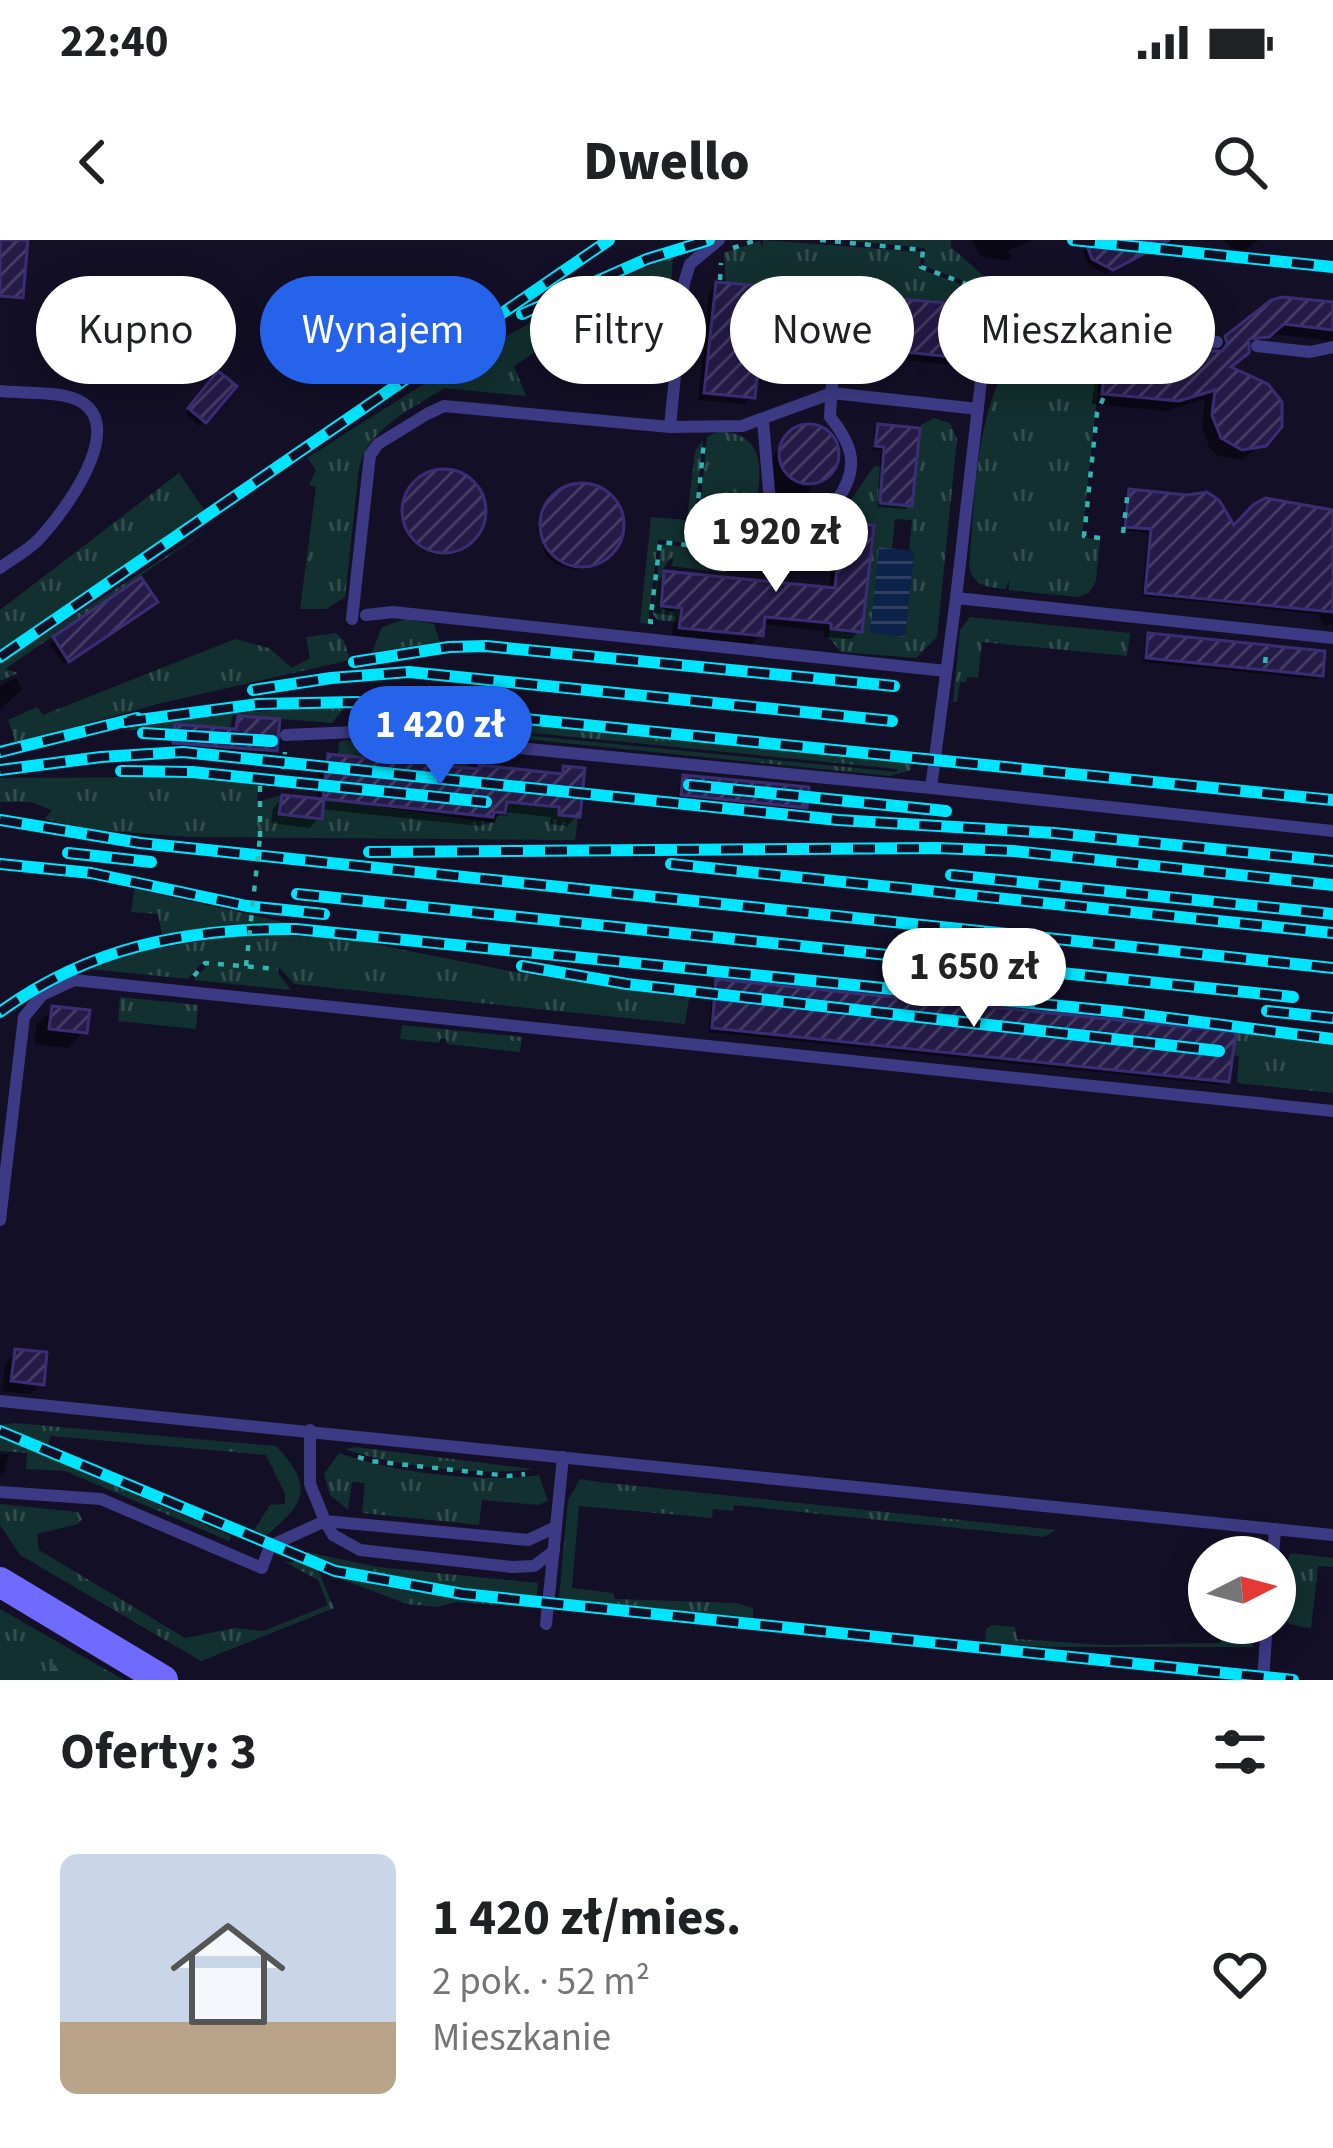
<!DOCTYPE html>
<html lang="pl">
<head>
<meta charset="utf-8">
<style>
  :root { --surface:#fff; --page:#f2f2f2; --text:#202124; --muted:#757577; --line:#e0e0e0; --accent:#2563eb }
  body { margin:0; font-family:"Source Sans 3",sans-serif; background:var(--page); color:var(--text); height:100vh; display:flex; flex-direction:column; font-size:45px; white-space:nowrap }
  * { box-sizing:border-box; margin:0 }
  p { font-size:39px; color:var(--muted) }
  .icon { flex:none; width:66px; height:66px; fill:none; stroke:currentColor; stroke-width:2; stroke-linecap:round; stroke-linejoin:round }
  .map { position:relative; height:1440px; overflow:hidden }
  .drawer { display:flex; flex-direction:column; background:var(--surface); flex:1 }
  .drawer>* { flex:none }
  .banner { position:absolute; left:36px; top:36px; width:1263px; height:108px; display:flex; gap:24px }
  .needle { width:78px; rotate:84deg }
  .fabs { position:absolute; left:1188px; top:1296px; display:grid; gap:24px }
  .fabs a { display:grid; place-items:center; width:108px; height:108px; border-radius:50%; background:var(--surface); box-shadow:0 6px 30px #0003; font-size:60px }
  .price { position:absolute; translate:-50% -102px; padding:0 27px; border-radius:42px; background:#fff; color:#222; font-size:39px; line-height:78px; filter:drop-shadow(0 3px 6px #0008) }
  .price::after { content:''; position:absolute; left:50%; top:72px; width:36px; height:27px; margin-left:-18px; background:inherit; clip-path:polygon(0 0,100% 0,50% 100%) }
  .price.current { background:var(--accent); color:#fff }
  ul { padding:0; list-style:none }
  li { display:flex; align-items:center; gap:36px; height:300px; padding:0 60px }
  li+li { border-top:3px solid var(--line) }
  li span { display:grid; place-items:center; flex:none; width:336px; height:240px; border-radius:18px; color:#555 }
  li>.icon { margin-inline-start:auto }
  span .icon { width:144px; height:144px; fill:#fffc; stroke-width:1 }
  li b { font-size:51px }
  h2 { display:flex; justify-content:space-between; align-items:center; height:144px; padding:0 60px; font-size:51px }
  .tag { padding:0 42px; border-radius:54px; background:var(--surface); box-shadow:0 6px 30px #0003; font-size:42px; line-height:108px }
  .tag.current { background:var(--accent); color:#fff }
  .status { display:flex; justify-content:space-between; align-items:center; height:84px; padding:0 60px; background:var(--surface); direction:ltr }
  .status svg { height:33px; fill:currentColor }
  header { display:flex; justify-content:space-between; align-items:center; height:156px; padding:0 60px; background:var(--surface); font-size:54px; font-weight:800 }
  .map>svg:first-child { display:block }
  .grass { fill:url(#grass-tufts); fill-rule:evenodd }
  .forest { fill:url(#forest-firs) }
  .water { fill:url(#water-rules) }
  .shadow { fill:#0007 }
  .building { fill:url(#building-hatch); stroke:#3b2d73; stroke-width:3 }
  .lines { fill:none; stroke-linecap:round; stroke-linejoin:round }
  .path { stroke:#2fb8b0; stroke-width:4.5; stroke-dasharray:6 9; stroke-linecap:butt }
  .lane { stroke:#3d3a85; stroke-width:12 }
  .secondary { stroke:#6f6bff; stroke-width:30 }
  .rail-casing { stroke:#00e5ff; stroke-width:12 }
  .rail { stroke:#130f26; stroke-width:8; stroke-dasharray:22; stroke-linecap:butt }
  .path-bridge { stroke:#2fb8b0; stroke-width:4.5; stroke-dasharray:6 9; stroke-linecap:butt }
</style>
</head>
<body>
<div class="status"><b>22:40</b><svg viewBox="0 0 49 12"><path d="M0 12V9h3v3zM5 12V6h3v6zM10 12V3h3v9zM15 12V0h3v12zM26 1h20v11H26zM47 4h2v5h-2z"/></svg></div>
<header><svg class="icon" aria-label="back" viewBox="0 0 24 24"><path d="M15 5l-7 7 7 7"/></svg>Dwello<svg class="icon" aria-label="search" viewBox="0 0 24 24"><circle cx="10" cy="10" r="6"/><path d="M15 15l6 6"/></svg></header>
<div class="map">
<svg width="1333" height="1440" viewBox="0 0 1333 1440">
  <defs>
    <pattern id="grass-tufts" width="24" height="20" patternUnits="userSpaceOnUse" patternTransform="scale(3)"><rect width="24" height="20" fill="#12302f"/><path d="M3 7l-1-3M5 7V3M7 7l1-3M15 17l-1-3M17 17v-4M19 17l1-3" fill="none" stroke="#344d4e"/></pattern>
    <pattern id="forest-firs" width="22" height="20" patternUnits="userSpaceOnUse" patternTransform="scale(3)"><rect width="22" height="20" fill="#12302f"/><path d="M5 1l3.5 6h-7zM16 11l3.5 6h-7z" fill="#344d4e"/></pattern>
    <pattern id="water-rules" width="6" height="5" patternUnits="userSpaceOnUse" patternTransform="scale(3)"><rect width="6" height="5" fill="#0c2248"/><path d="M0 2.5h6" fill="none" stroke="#2f4163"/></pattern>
    <pattern id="building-hatch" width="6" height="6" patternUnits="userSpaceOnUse" patternTransform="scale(3)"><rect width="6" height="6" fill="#241b47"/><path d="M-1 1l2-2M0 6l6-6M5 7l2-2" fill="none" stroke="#433b63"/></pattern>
  </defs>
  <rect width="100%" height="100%" fill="#130f26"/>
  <g class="grass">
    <path d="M 763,0 L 921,12 L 920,29 L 1033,71 L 870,54 L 871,40 L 830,36 L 827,53 L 726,43 L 724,13 L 760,1 L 763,8 Z"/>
    <path d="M 842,0 L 951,0 L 951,7 L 987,39 L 1112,53 L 1110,75 L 1034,67 L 924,26 L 925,8 Z"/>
    <path d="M 673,17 L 671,44 L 613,60 L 514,126 L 526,156 L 444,148 C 412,169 368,188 359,228 L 345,357 L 326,369 L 300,369 L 316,247 L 309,245 L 316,230 L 307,218 C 425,142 542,68 673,17 Z"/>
    <path d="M 1057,96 L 1103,101 L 1082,297 L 1100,300 L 1096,341 L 1089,353 L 1077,357 L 1009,350 L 1009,341 L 1005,349 C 986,347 972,346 969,324 C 976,264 973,98 1057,96 Z"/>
    <path d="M 934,178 L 950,183 L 957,199 L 937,397 L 916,418 L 841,412 L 829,398 L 835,327 L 752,318 L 767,273 L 839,271 L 845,269 L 874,226 L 916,230 L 921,185 ZM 895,279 L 912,280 L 909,310 L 914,311 L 905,397 L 880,307 L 892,308 ZM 842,282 L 874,286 L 861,392 L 831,388 Z"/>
    <path d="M 718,192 C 783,190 756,272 740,308 L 699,304 L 697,300 L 707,197 Z"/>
    <path d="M 703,200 L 692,303 L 658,300 L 648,384 L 640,383 L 651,277 L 687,280 L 695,211 Z"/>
    <path d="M 179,233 L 205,271 L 0,410 L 0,370 Z"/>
    <path d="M 214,285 L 5,429 L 18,433 L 0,441 L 0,424 Z"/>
    <path d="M 661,304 L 729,312 L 726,333 L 671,326 L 674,319 L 670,318 L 662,331 L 658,367 L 674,372 L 675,367 L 680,368 L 678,382 L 658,380 L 653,375 Z"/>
    <path d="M 970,377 L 1130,393 L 1127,416 L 982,402 L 978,438 L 967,437 L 966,442 L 960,442 L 957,462 L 953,462 L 960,390 Z"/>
    <path d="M 406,379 L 434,384 L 440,402 L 372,412 L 382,387 Z"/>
    <path d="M 336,393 L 344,401 L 350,420 L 162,463 L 0,507 L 15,501 L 8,480 L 37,467 L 43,475 L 235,399 L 269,408 L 292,428 L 310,418 L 306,397 Z"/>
    <path d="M 319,467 L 344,468 L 332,483 L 233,475 L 230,488 L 176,485 L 174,490 L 120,490 L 213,475 Z"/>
    <path d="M 366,468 L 911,523 L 911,530 L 890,536 L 386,485 L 375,482 ZM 382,478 L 897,529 L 897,532 L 382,481 Z"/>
    <path d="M 345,500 L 468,512 L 467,528 L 338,515 L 339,502 Z"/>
    <path d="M 189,537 L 258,543 L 257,562 L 282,555 L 280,574 L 321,579 L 324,559 L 495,583 L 497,575 L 507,576 L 508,562 L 559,567 L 559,575 L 578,577 L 575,600 L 190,597 L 95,590 L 44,579 L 52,570 L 30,562 L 0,562 L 0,538 Z"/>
    <path d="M 134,649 L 302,686 L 234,684 L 162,694 L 158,674 L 131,672 Z"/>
    <path d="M 253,693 L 354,700 L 520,733 L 689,759 L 685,784 L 294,744 L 279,727 L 278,733 L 291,750 L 194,740 L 208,724 L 204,720 L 188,739 L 90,729 L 140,711 Z"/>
    <path d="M 120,757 L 198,765 L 196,789 L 118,781 Z"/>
    <path d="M 402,785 L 522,797 L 520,812 L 447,804 L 446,799 L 441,798 L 439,803 L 400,799 Z"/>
    <path d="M 1236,792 L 1333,806 L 1333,853 L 1237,843 L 1239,816 L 1233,815 Z"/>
    <path d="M 14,1183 L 276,1206 C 316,1249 304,1263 266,1296 L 254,1290 L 270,1265 L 285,1264 L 285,1254 L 266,1215 L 51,1196 L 48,1205 L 1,1185 Z"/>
    <path d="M 0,1196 L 231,1296 L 229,1301 L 65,1231 L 26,1229 L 27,1213 L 0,1211 Z"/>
    <path d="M 356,1207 L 533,1229 C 486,1237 390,1226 345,1209 Z"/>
    <path d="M 339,1213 C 394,1233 481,1243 539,1235 L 548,1261 L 538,1265 L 482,1260 L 479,1285 L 362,1273 L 365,1243 L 352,1242 L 348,1270 L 330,1255 L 324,1234 Z"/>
    <path d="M 580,1239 L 599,1242 L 1056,1290 L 1044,1297 L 734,1265 L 733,1271 L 713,1269 L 712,1278 L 579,1266 L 572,1348 L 613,1353 L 615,1359 L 736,1363 L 753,1368 L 753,1382 L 559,1359 L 568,1260 Z"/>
    <path d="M 0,1264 L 78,1272 L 82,1279 L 78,1284 L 37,1294 L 39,1310 L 185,1398 L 235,1388 L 263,1391 L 328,1365 L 318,1340 L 283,1321 L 292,1323 L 295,1318 C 370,1355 455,1356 538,1365 L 537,1368 L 457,1362 L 436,1367 L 407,1364 L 318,1330 L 334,1368 L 201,1421 L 20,1315 L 0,1285 Z"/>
    <path d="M 306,1312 L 378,1327 L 538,1343 L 537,1357 C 487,1351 339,1339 306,1312 Z"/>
    <path d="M 1291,1313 L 1333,1318 L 1333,1327 L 1318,1326 L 1311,1388 C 1309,1388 1292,1385 1290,1384 C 1269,1372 1282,1328 1291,1313 Z"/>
    <path d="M 0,1369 L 61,1404 L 50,1437 L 0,1436 Z"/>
    <path d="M 1223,1383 L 1256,1383 L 1253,1407 L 1050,1407 L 985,1402 L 986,1389 L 993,1385 L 1015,1387 L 1017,1399 L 1105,1405 L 1220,1403 Z"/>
  </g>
  <path class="forest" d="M 61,1404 L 124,1440 L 0,1440 L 0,1436 L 49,1437 Z"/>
  <path class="water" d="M 879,307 L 914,311 L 905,397 L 870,393 Z"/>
  <g class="shadow">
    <path d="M 971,0 L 1032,0 L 1008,11 L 1011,17 L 1008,21 L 982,17 Z"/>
    <path d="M 1083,0 L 1175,0 L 1120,23 L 1106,34 L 1090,26 L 1084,16 Z"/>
    <path d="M 1223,0 L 1259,0 L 1245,10 L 1232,9 Z"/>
    <path d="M 717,45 L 961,117 L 953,125 L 835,113 L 827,105 L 819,108 L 817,123 L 809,131 L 776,127 L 767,136 L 754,135 L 752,156 L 744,164 L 698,160 L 709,53 Z"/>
    <path d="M 1113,56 L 1175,80 L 1170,85 L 1107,78 L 1109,61 Z"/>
    <path d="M 1333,65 L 1333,101 L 1270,94 L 1255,107 L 1246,108 L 1228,129 L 1273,196 L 1241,220 L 1219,216 L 1210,209 L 1202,188 L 1205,159 L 1166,171 L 1092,164 L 1095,139 L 1106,128 L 1167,145 L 1217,114 L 1216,110 L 1227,98 Z"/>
    <path d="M 219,135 L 232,147 L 199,186 L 186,174 Z"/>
    <path d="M 814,187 L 827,195 L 835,219 L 806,254 L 786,258 L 768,247 L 764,227 L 794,191 Z"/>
    <path d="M 879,187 L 909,265 L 905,269 L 877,267 L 881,210 L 873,210 L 874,191 Z"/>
    <circle cx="441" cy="274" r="40"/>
    <path d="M 583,246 L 609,257 L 620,284 L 618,299 L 603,318 L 589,327 L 574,330 L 556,324 L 546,316 L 537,289 L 541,274 L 556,256 Z"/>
    <path d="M 1130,252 L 1234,290 L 1333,273 L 1333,383 L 1325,386 L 1317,374 L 1142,356 L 1148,293 L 1122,290 L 1126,256 Z"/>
    <path d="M 843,285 L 859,391 L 851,399 L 824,397 L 824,391 L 762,384 L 760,395 L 752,404 L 672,395 L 675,376 L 654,373 L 657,342 L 665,334 L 829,351 L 835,293 Z"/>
    <path d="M 150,366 L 64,424 L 50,404 L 55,400 Z"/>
    <path d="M 1149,396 L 1320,435 L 1315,439 L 1143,422 L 1145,400 Z"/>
    <path d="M 16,438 L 22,450 L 0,469 L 0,446 Z"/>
    <path d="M 239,479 L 274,510 L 270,514 L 170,507 L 176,488 L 233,492 Z"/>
    <path d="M 329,517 L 558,536 L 565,529 L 577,576 L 567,586 L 550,584 L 551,577 L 502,572 L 492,582 L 480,586 L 320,569 L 319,578 L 309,588 L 271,583 L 273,568 L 283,558 L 316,561 L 319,527 Z"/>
    <path d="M 685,538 L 804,567 L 800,571 L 678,559 L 680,542 Z"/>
    <path d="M 717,742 L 1227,840 L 1222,845 L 709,792 L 712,746 Z"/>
    <path d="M 53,769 L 84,791 L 68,808 L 34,804 L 36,785 Z"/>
    <path d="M 16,1112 L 41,1143 L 30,1154 L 2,1151 L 5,1123 Z"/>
    <path d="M 0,1214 L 9,1214 L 3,1236 L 0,1235 Z"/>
  </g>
  <g class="building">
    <path d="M 0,0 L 28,0 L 23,58 L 0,56 Z"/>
    <path d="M 1085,0 L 1170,0 L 1113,30 L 1092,19 Z"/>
    <path d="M 716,42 L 969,65 L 964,118 L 844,106 L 833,99 L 822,104 L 820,124 L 779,119 L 778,129 L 758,127 L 755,158 L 704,153 Z"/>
    <path d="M 1112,53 L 1180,60 L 1177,82 L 1110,75 Z"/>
    <path d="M 1282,57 L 1333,62 L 1333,90 L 1284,84 L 1269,97 L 1249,99 L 1249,113 L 1231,127 L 1268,144 L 1282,162 L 1282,187 L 1266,206 L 1242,210 L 1221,198 L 1212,175 L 1215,150 L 1179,161 L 1102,154 L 1105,124 L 1172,131 L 1171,139 L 1206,111 L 1222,111 L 1227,104 L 1225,96 L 1271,60 Z"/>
    <path d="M 218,131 L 237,146 L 206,183 L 188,168 Z"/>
    <path d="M 878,184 L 920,188 L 912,266 L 880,263 L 884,207 L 875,206 Z"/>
    <circle cx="809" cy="214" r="30"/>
    <circle cx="444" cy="271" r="42"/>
    <circle cx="582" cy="285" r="42"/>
    <path d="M 1129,249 L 1187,255 L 1207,252 L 1219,260 L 1234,285 L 1253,265 L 1265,258 L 1333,270 L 1333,372 L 1145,353 L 1151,289 L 1125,287 Z"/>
    <path d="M 842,282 L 874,285 L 862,392 L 831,389 L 831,383 L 765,377 L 763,396 L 679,388 L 682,368 L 661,366 L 664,331 L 835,348 Z"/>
    <path d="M 141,337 L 158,362 L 69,422 L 53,397 Z"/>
    <path d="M 1148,393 L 1325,411 L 1323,436 L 1146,418 Z"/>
    <path d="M 238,476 L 280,479 L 277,511 L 173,503 L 175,484 L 236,489 Z"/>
    <path d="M 328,514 L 479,529 L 479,525 L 563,534 L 563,526 L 585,528 L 580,577 L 559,575 L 559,567 L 507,562 L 505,573 L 494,572 L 493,577 L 324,559 L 322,579 L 279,574 L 282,555 L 323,559 Z"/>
    <path d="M 683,535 L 809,547 L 807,568 L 681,555 Z"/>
    <path d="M 716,739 L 1236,792 L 1229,842 L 712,788 Z"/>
    <path d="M 52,766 L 90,770 L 87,793 L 49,789 Z"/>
    <path d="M 15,1109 L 47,1112 L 44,1145 L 11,1141 Z"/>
  </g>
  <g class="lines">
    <g class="path">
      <path d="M 820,0 L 923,10 L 921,27 L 1027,67"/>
      <path d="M 733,8 L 756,0"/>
      <path d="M 720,40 L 721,23"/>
      <path d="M 1108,125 L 1110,107"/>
      <path d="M 760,131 L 814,136"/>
      <path d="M 1002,133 L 1023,104"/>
      <path d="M 1123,293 L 1128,250"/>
      <path d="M 1100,298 L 1084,296 L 1097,173 L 1105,154"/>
      <path d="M 694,303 L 704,201"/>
      <path d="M 828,326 L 838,277"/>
      <path d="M 653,382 L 650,382 L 660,302 L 807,318 L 812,307 L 833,310"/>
      <path d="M 1265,423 L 1267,408"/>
      <path d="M 260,597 L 260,543 L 281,544 L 285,512"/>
      <path d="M 194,736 L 205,723 L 278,729"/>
      <path d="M 358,1217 L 371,1221 L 509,1236 L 525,1234"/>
    </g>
    <g class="lane">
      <path d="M 1257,106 L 1310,112 L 1333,107"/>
      <path d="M 0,151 C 24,154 64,150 83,163 C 125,191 63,274 38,300 C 27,311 12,319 0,328"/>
      <path d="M 763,181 L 770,262 L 837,260 C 860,228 853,205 830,177 L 834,109"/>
      <path d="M 670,187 L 742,186 L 832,153 L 978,169"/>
      <path d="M 956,358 L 984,115 C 997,91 1007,88 1033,83 L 1217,102"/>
      <path d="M 366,375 L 393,372 L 946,431"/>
      <path d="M 352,379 L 370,215 L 378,204 L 427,174 L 444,166 L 670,187 L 684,43 L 690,24 L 719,0"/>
      <path d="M 286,495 L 354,492 L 931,548 L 956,358 L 1333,398"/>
      <path d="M 931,548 L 1333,591"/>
      <path d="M 0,980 L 24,777 L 42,755 L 74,740 L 1333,871"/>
      <path d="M 0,1161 L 1333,1295"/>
      <path d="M 310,1190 L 310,1244 L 325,1281 L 528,1300 L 556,1287 L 563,1217"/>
      <path d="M 0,1252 L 101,1259 L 262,1328 L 270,1306 L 325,1281 L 333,1295 L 360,1310 L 512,1327 L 534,1326 L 554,1311"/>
      <path d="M 1273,1317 L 1275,1289"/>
      <path d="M 546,1384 L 556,1287"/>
      <path d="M 1263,1440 L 1267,1383"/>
    </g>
    <path class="secondary" d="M 0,1342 L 163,1440"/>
    <g class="rail-casing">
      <g id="rail">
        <path d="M 1073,0 L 1333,27"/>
        <path d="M 522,74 L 647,19 L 709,0"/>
        <path d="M 0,417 L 609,0"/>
        <path d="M 354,422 L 449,407 L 486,406 L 894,446"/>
        <path d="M 253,450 L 331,438 L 409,432 L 892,481"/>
        <path d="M 124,482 L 258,464 L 357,462 L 1333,560"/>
        <path d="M 143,493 L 272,501"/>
        <path d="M 0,512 L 137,478"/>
        <path d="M 0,530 L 101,517 L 183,512 L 838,580 L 1054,593 L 1333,621"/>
        <path d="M 121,531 L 192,532 L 486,562"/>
        <path d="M 689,545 L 946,571"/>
        <path d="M 0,580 L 140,603 L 1333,728"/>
        <path d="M 369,612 L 937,608 L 1014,611 L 1333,645"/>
        <path d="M 68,613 L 151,622"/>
        <path d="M 0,624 L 91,633 L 247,666 L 324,674"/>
        <path d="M 671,624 L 1333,693"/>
        <path d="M 951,635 L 1333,674"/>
        <path d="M 297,654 L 1293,757"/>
        <path d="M 522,726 L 627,744 L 1219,811"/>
        <path d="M 1267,771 L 1333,778"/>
        <path d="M 0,772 C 89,707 187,688 296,689 L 1121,772 L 1333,799"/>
        <path d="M 0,1191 L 335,1331 L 463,1354 L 1293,1440"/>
      </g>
    </g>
    <use href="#rail" class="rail"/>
    <path class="path-bridge" d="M 246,726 L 260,597"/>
  </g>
</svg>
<div class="fabs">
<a><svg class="needle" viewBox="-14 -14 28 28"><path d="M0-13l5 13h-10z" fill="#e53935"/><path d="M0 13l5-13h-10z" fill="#757577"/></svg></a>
</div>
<b class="price" style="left:776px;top:355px">1 920 zł</b>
<b class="price current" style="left:440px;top:548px">1 420 zł</b>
<b class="price" style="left:974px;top:790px">1 650 zł</b>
<div class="banner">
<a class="tag">Kupno</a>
<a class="tag current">Wynajem</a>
<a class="tag">Filtry</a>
<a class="tag">Nowe</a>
<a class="tag">Mieszkanie</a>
</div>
</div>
<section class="drawer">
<h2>Oferty: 3<svg class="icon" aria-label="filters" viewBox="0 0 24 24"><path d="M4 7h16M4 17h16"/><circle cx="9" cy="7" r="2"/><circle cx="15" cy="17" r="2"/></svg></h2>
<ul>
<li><span style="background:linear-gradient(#c9d6e8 70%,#b9a48a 0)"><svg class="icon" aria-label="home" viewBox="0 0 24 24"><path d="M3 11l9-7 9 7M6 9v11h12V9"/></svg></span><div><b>1 420 zł/mies.</b><p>2 pok. · 52 m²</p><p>Mieszkanie</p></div><svg class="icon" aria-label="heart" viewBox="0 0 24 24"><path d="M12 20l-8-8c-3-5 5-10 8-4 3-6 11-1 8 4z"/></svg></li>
</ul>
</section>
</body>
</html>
